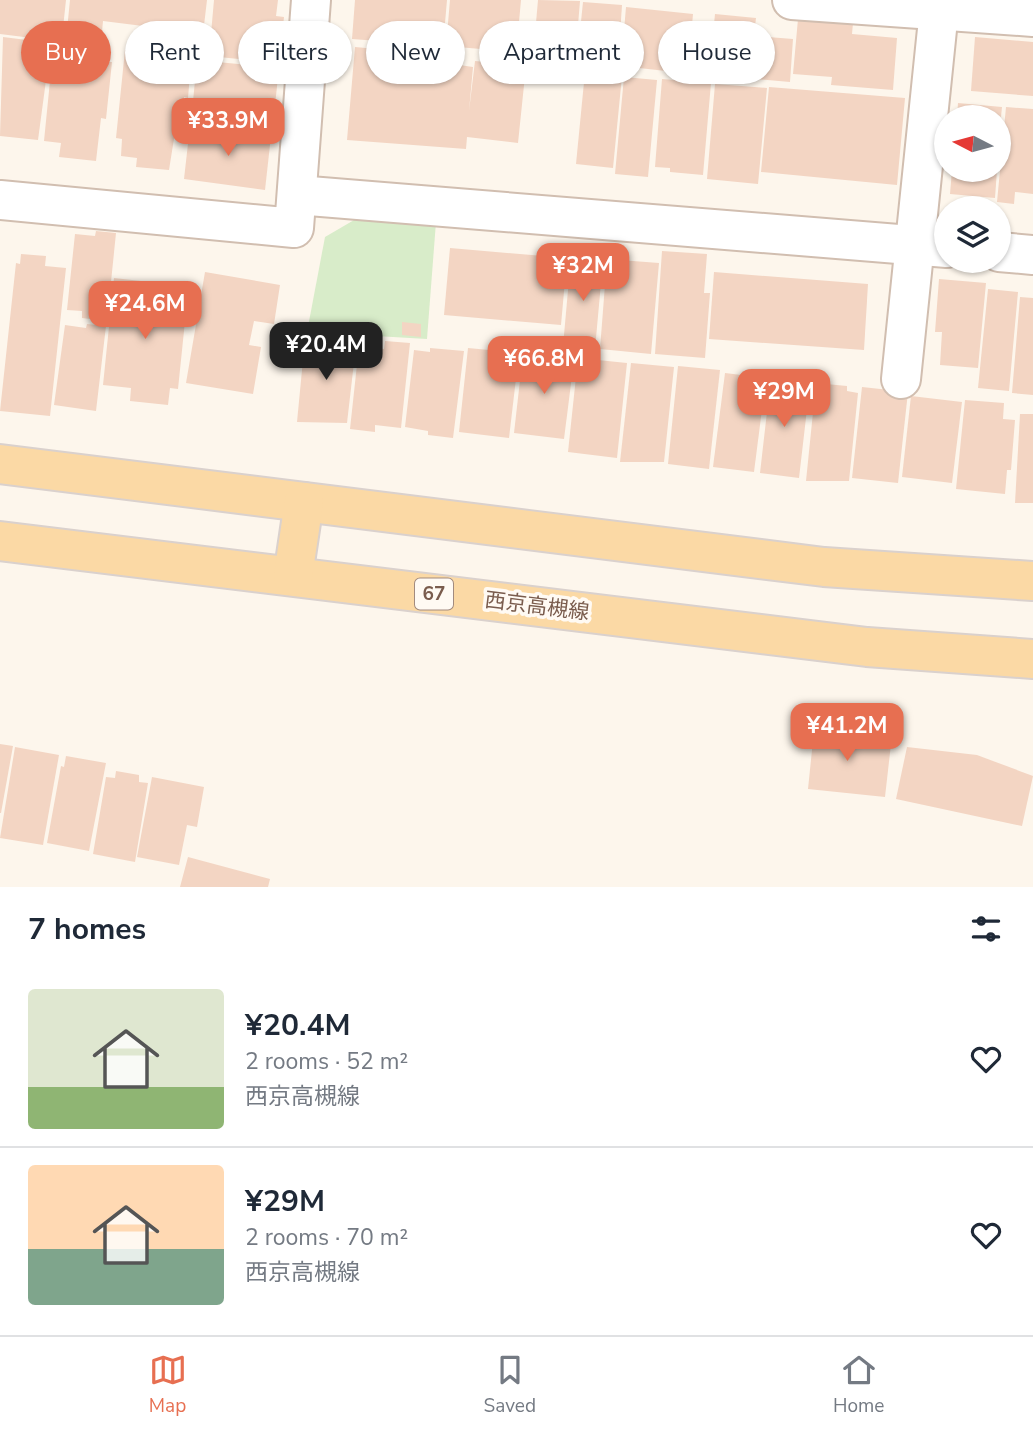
<!DOCTYPE html>
<html lang="en">
<head>
<meta charset="utf-8">
<style>
  :root { --surface:#fff; --page:#f2f2f3; --text:#1f2937; --muted:#747a83; --line:#e0e1e3; --accent:#e76f51 }
  body { margin:0; font-family:"Nunito Sans","Noto Sans JP",sans-serif; background:var(--page); color:var(--text); height:100vh; display:flex; flex-direction:column; font-size:26px; white-space:nowrap }
  * { box-sizing:border-box; margin:0 }
  p { font-size:23px; color:var(--muted) }
  .icon { flex:none; width:38px; height:38px; fill:none; stroke:currentColor; stroke-width:2; stroke-linecap:round; stroke-linejoin:round }
  .map { position:relative; height:887px; overflow:hidden }
  .sheet { display:flex; flex-direction:column; background:var(--surface); flex:1 }
  .sheet>* { flex:none }
  .banner { position:absolute; left:21px; top:21px; width:992px; height:63px; display:flex; gap:14px }
  .needle { width:46px; rotate:276deg }
  .controls { position:absolute; left:934px; top:105px; display:grid; gap:14px }
  .controls a { display:grid; place-items:center; width:77px; height:77px; border-radius:50%; background:var(--surface); box-shadow:0 2px 5px #0004; font-size:35px }
  .price { position:absolute; translate:-50% -60px; padding:0 16px; border-radius:14px; background:var(--accent); color:#fff; font-size:23px; line-height:46px; filter:drop-shadow(0 2px 4px #0008) }
  .price::after { content:''; position:absolute; left:50%; top:42px; width:21px; height:16px; margin-left:-10px; background:inherit; clip-path:polygon(0 0,100% 0,50% 100%) }
  .price.active { background:#222; color:#fff }
  ul { padding:0; list-style:none }
  li { display:flex; align-items:center; gap:21px; height:175px; padding:0 28px }
  li+li { border-top:2px solid var(--line) }
  li span { display:grid; place-items:center; flex:none; width:196px; height:140px; border-radius:7px; color:#555 }
  li>.icon { margin-inline-start:auto }
  span .icon { width:84px; height:84px; fill:#fffc; stroke-width:1 }
  li b { font-size:30px }
  h2 { display:flex; justify-content:space-between; align-items:center; height:84px; padding:0 28px; font-size:30px }
  .chip { padding:0 24px; border-radius:32px; background:var(--surface); box-shadow:0 2px 5px #0004; font-size:24px; line-height:63px }
  .chip.active { background:var(--accent); color:#fff }
  .tabs { display:flex; justify-content:space-around; align-items:center; height:98px; border-top:2px solid var(--line); background:var(--surface); font-size:19px; color:var(--muted) }
  .tabs a { display:grid; justify-items:center; gap:4px }
  .tabs .active { color:var(--accent) }
  .map>svg:first-child { display:block }
  .green { fill:#d8ecc9 }
  .building { fill:#f3d5c3 }
  .lines { fill:none; stroke-linecap:round; stroke-linejoin:round }
  .minor-casing { stroke:#d1beb0; stroke-width:42 }
  .primary-casing { stroke:#dad1cd; stroke-width:42 }
  .minor { stroke:#fff; stroke-width:38 }
  .primary { stroke:#fbd9a5; stroke-width:38 }
  .labels { text-anchor:middle; dominant-baseline:central; stroke-width:7; stroke-linejoin:round; paint-order:stroke }
  .shield { fill:#fffaf3; stroke:#a28b7f; stroke-width:2 }
  .shield-label { font-size:19px; font-weight:bold; fill:#7a5c4d }
  .street-label { font-size:21px; fill:#7a5c4d; stroke:#fffaf3 }
</style>
</head>
<body>
<div class="map">
<svg width="1033" height="887" viewBox="0 0 1033 887">
  <rect width="100%" height="100%" fill="#fdf6ec"/>
  <path class="green" d="M 361,216 L 436,222 L 427,339 L 307,332 L 325,237 Z"/>
  <g class="building">
    <path d="M 0,0 L 66,0 L 63,28 L 49,27 L 48,40 L 0,34 Z"/>
    <path d="M 70,0 L 207,0 L 201,51 L 141,44 L 143,26 L 103,21 L 101,43 L 66,40 Z"/>
    <path d="M 214,0 L 278,0 L 276,16 L 284,17 L 279,63 L 209,56 Z"/>
    <path d="M 355,0 L 447,0 L 443,46 L 352,39 Z"/>
    <path d="M 450,0 L 521,0 L 519,22 L 530,22 L 528,53 L 446,46 Z"/>
    <path d="M 538,0 L 580,1 L 575,61 L 533,57 Z"/>
    <path d="M 583,2 L 622,5 L 618,65 L 577,61 Z"/>
    <path d="M 626,7 L 693,14 L 691,36 L 706,38 L 702,75 L 621,66 Z"/>
    <path d="M 715,14 L 756,18 L 754,36 L 793,39 L 790,82 L 709,75 Z"/>
    <path d="M 798,19 L 853,23 L 852,34 L 897,38 L 893,90 L 831,85 L 832,77 L 793,74 Z"/>
    <path d="M 3,37 L 51,43 L 38,140 L 0,136 Z"/>
    <path d="M 975,37 L 1033,42 L 1033,96 L 971,91 Z"/>
    <path d="M 54,41 L 108,48 L 106,62 L 112,62 L 106,119 L 101,118 L 96,161 L 59,157 L 61,143 L 44,141 Z"/>
    <path d="M 355,47 L 398,51 L 398,56 L 473,67 L 469,111 L 475,61 L 526,66 L 518,143 L 467,137 L 466,149 L 347,140 Z"/>
    <path d="M 125,50 L 184,57 L 184,61 L 191,62 L 188,98 L 184,97 L 181,126 L 176,126 L 169,170 L 136,167 L 137,158 L 121,156 L 122,139 L 116,138 Z"/>
    <path d="M 197,60 L 279,68 L 275,105 L 242,102 L 240,127 L 191,122 Z"/>
    <path d="M 585,72 L 622,76 L 613,168 L 576,164 Z"/>
    <path d="M 624,77 L 657,80 L 648,177 L 615,174 Z"/>
    <path d="M 662,79 L 711,83 L 703,175 L 670,172 L 670,168 L 655,167 Z"/>
    <path d="M 715,84 L 767,88 L 758,184 L 707,179 Z"/>
    <path d="M 769,87 L 905,98 L 897,185 L 761,172 Z"/>
    <path d="M 958,103 L 1002,107 L 1001,117 L 957,117 Z"/>
    <path d="M 1006,107 L 1033,109 L 1033,194 L 1015,192 L 1014,204 L 997,202 Z"/>
    <path d="M 190,126 L 271,136 L 265,190 L 184,179 Z"/>
    <path d="M 952,170 L 997,170 L 995,198 L 950,194 Z"/>
    <path d="M 96,231 L 116,233 L 107,321 L 82,318 L 82,311 L 67,310 L 75,234 L 95,236 Z"/>
    <path d="M 450,248 L 567,258 L 561,325 L 444,315 Z"/>
    <path d="M 662,251 L 707,254 L 704,293 L 710,293 L 705,358 L 655,354 Z"/>
    <path d="M 21,254 L 46,256 L 45,266 L 66,268 L 50,416 L 0,411 L 16,263 L 20,264 Z"/>
    <path d="M 571,257 L 603,261 L 595,349 L 563,346 Z"/>
    <path d="M 607,259 L 659,263 L 651,354 L 600,349 Z"/>
    <path d="M 205,272 L 280,285 L 274,324 L 254,321 L 249,345 L 261,347 L 253,394 L 186,383 Z"/>
    <path d="M 714,272 L 868,284 L 864,350 L 709,339 Z"/>
    <path d="M 114,278 L 168,284 L 166,300 L 187,302 L 178,389 L 170,388 L 168,405 L 130,401 L 131,388 L 103,385 Z"/>
    <path d="M 939,279 L 986,283 L 978,368 L 940,365 L 942,332 L 935,332 Z"/>
    <path d="M 988,289 L 1018,292 L 1009,391 L 978,388 Z"/>
    <path d="M 1020,297 L 1033,298 L 1033,395 L 1012,393 Z"/>
    <path d="M 402,322 L 421,324 L 421,337 L 402,335 Z"/>
    <path d="M 87,324 L 106,326 L 96,411 L 54,405 L 65,325 L 86,328 Z"/>
    <path d="M 305,339 L 356,345 L 347,423 L 297,422 Z"/>
    <path d="M 385,341 L 410,343 L 401,428 L 375,425 L 375,432 L 350,429 L 359,346 L 384,349 Z"/>
    <path d="M 430,348 L 464,351 L 453,438 L 428,435 L 428,431 L 405,427 L 414,350 L 430,352 Z"/>
    <path d="M 468,348 L 519,353 L 509,438 L 459,432 Z"/>
    <path d="M 523,354 L 574,360 L 564,439 L 514,433 Z"/>
    <path d="M 578,358 L 627,363 L 617,458 L 568,452 Z"/>
    <path d="M 631,363 L 674,367 L 664,462 L 620,462 Z"/>
    <path d="M 678,366 L 720,370 L 709,469 L 668,464 Z"/>
    <path d="M 725,373 L 766,378 L 754,472 L 713,467 Z"/>
    <path d="M 771,377 L 797,381 L 796,391 L 809,392 L 799,478 L 760,473 Z"/>
    <path d="M 816,383 L 847,386 L 847,391 L 858,393 L 849,481 L 806,481 Z"/>
    <path d="M 862,387 L 908,392 L 898,483 L 852,478 Z"/>
    <path d="M 911,396 L 962,402 L 952,483 L 902,477 Z"/>
    <path d="M 965,400 L 1004,403 L 1003,419 L 1015,420 L 1011,470 L 1007,470 L 1005,494 L 956,489 Z"/>
    <path d="M 1020,414 L 1033,414 L 1033,503 L 1015,503 Z"/>
    <path d="M 815,721 L 846,724 L 844,739 L 891,744 L 885,797 L 808,789 Z"/>
    <path d="M 0,744 L 13,746 L 1,813 L 0,813 Z"/>
    <path d="M 15,747 L 59,755 L 43,845 L 0,838 Z"/>
    <path d="M 907,747 L 977,755 L 1033,776 L 1022,826 L 896,799 Z"/>
    <path d="M 66,756 L 106,763 L 89,851 L 47,843 L 61,766 L 64,767 Z"/>
    <path d="M 116,771 L 139,775 L 139,782 L 148,783 L 135,862 L 93,854 L 106,777 L 115,778 Z"/>
    <path d="M 152,777 L 204,787 L 197,827 L 187,825 L 179,865 L 137,857 Z"/>
    <path d="M 188,857 L 270,879 L 268,887 L 180,887 Z"/>
  </g>
  <g class="lines">
    <g class="minor-casing">
      <g id="minor">
        <path d="M 792,0 L 1033,17"/>
        <path d="M 297,195 L 947,248"/>
        <path d="M 0,200 L 294,228 L 311,0"/>
        <path d="M 999,252 L 1033,255"/>
        <path d="M 901,379 L 939,10"/>
      </g>
    </g>
    <g class="primary-casing">
      <g id="primary">
        <path d="M 0,464 L 824,567 L 1033,581"/>
        <path d="M 0,541 L 867,647 L 1033,659"/>
        <path d="M 293,576 L 304,502"/>
      </g>
    </g>
    <use href="#minor" class="minor"/>
    <use href="#primary" class="primary"/>
  </g>
  <g class="labels">
    <rect class="shield" x="415" y="578.5" width="38" height="31" rx="5"/>
    <g class="shield-label">
      <text x="434" y="594">67</text>
    </g>
    <g class="street-label">
      <text transform="translate(537 606) rotate(7)">西京高槻線</text>
    </g>
  </g>
</svg>
<div class="controls">
<a><svg class="needle" viewBox="-14 -14 28 28"><path d="M0-13l5 13h-10z" fill="#e53935"/><path d="M0 13l5-13h-10z" fill="#747a83"/></svg></a>
<a><svg class="icon" aria-label="layers" viewBox="0 0 24 24"><path d="M12 4l9 5-9 5-9-5zM3 14l9 5 9-5"/></svg></a>
</div>
<b class="price" style="left:228px;top:158px">¥33.9M</b>
<b class="price" style="left:583px;top:303px">¥32M</b>
<b class="price" style="left:145px;top:341px">¥24.6M</b>
<b class="price active" style="left:326px;top:382px">¥20.4M</b>
<b class="price" style="left:544px;top:396px">¥66.8M</b>
<b class="price" style="left:784px;top:429px">¥29M</b>
<b class="price" style="left:847px;top:763px">¥41.2M</b>
<div class="banner">
<a class="chip active">Buy</a>
<a class="chip">Rent</a>
<a class="chip">Filters</a>
<a class="chip">New</a>
<a class="chip">Apartment</a>
<a class="chip">House</a>
</div>
</div>
<section class="sheet">
<h2>7 homes<svg class="icon" aria-label="filters" viewBox="0 0 24 24"><path d="M4 7h16M4 17h16"/><circle cx="9" cy="7" r="2"/><circle cx="15" cy="17" r="2"/></svg></h2>
<ul>
<li><span style="background:linear-gradient(#dfe7d0 70%,#8fb573 0)"><svg class="icon" aria-label="home" viewBox="0 0 24 24"><path d="M3 11l9-7 9 7M6 9v11h12V9"/></svg></span><div><b>¥20.4M</b><p>2 rooms · 52 m²</p><p>西京高槻線</p></div><svg class="icon" aria-label="heart" viewBox="0 0 24 24"><path d="M12 20l-8-8c-3-5 5-10 8-4 3-6 11-1 8 4z"/></svg></li>
<li><span style="background:linear-gradient(#ffd9b3 60%,#7fa58c 0)"><svg class="icon" aria-label="home" viewBox="0 0 24 24"><path d="M3 11l9-7 9 7M6 9v11h12V9"/></svg></span><div><b>¥29M</b><p>2 rooms · 70 m²</p><p>西京高槻線</p></div><svg class="icon" aria-label="heart" viewBox="0 0 24 24"><path d="M12 20l-8-8c-3-5 5-10 8-4 3-6 11-1 8 4z"/></svg></li>
</ul>
</section>
<nav class="tabs">
<a class="active"><svg class="icon" aria-label="map" viewBox="0 0 24 24"><path d="M3 6l6-2 6 2 6-2v14l-6 2-6-2-6 2zM9 4v14M15 6v14"/></svg>Map</a>
<a><svg class="icon" aria-label="saved" viewBox="0 0 24 24"><path d="M7 4h10v16l-5-4-5 4z"/></svg>Saved</a>
<a><svg class="icon" aria-label="home" viewBox="0 0 24 24"><path d="M3 11l9-7 9 7M6 9v11h12V9"/></svg>Home</a>
</nav>
</body>
</html>
